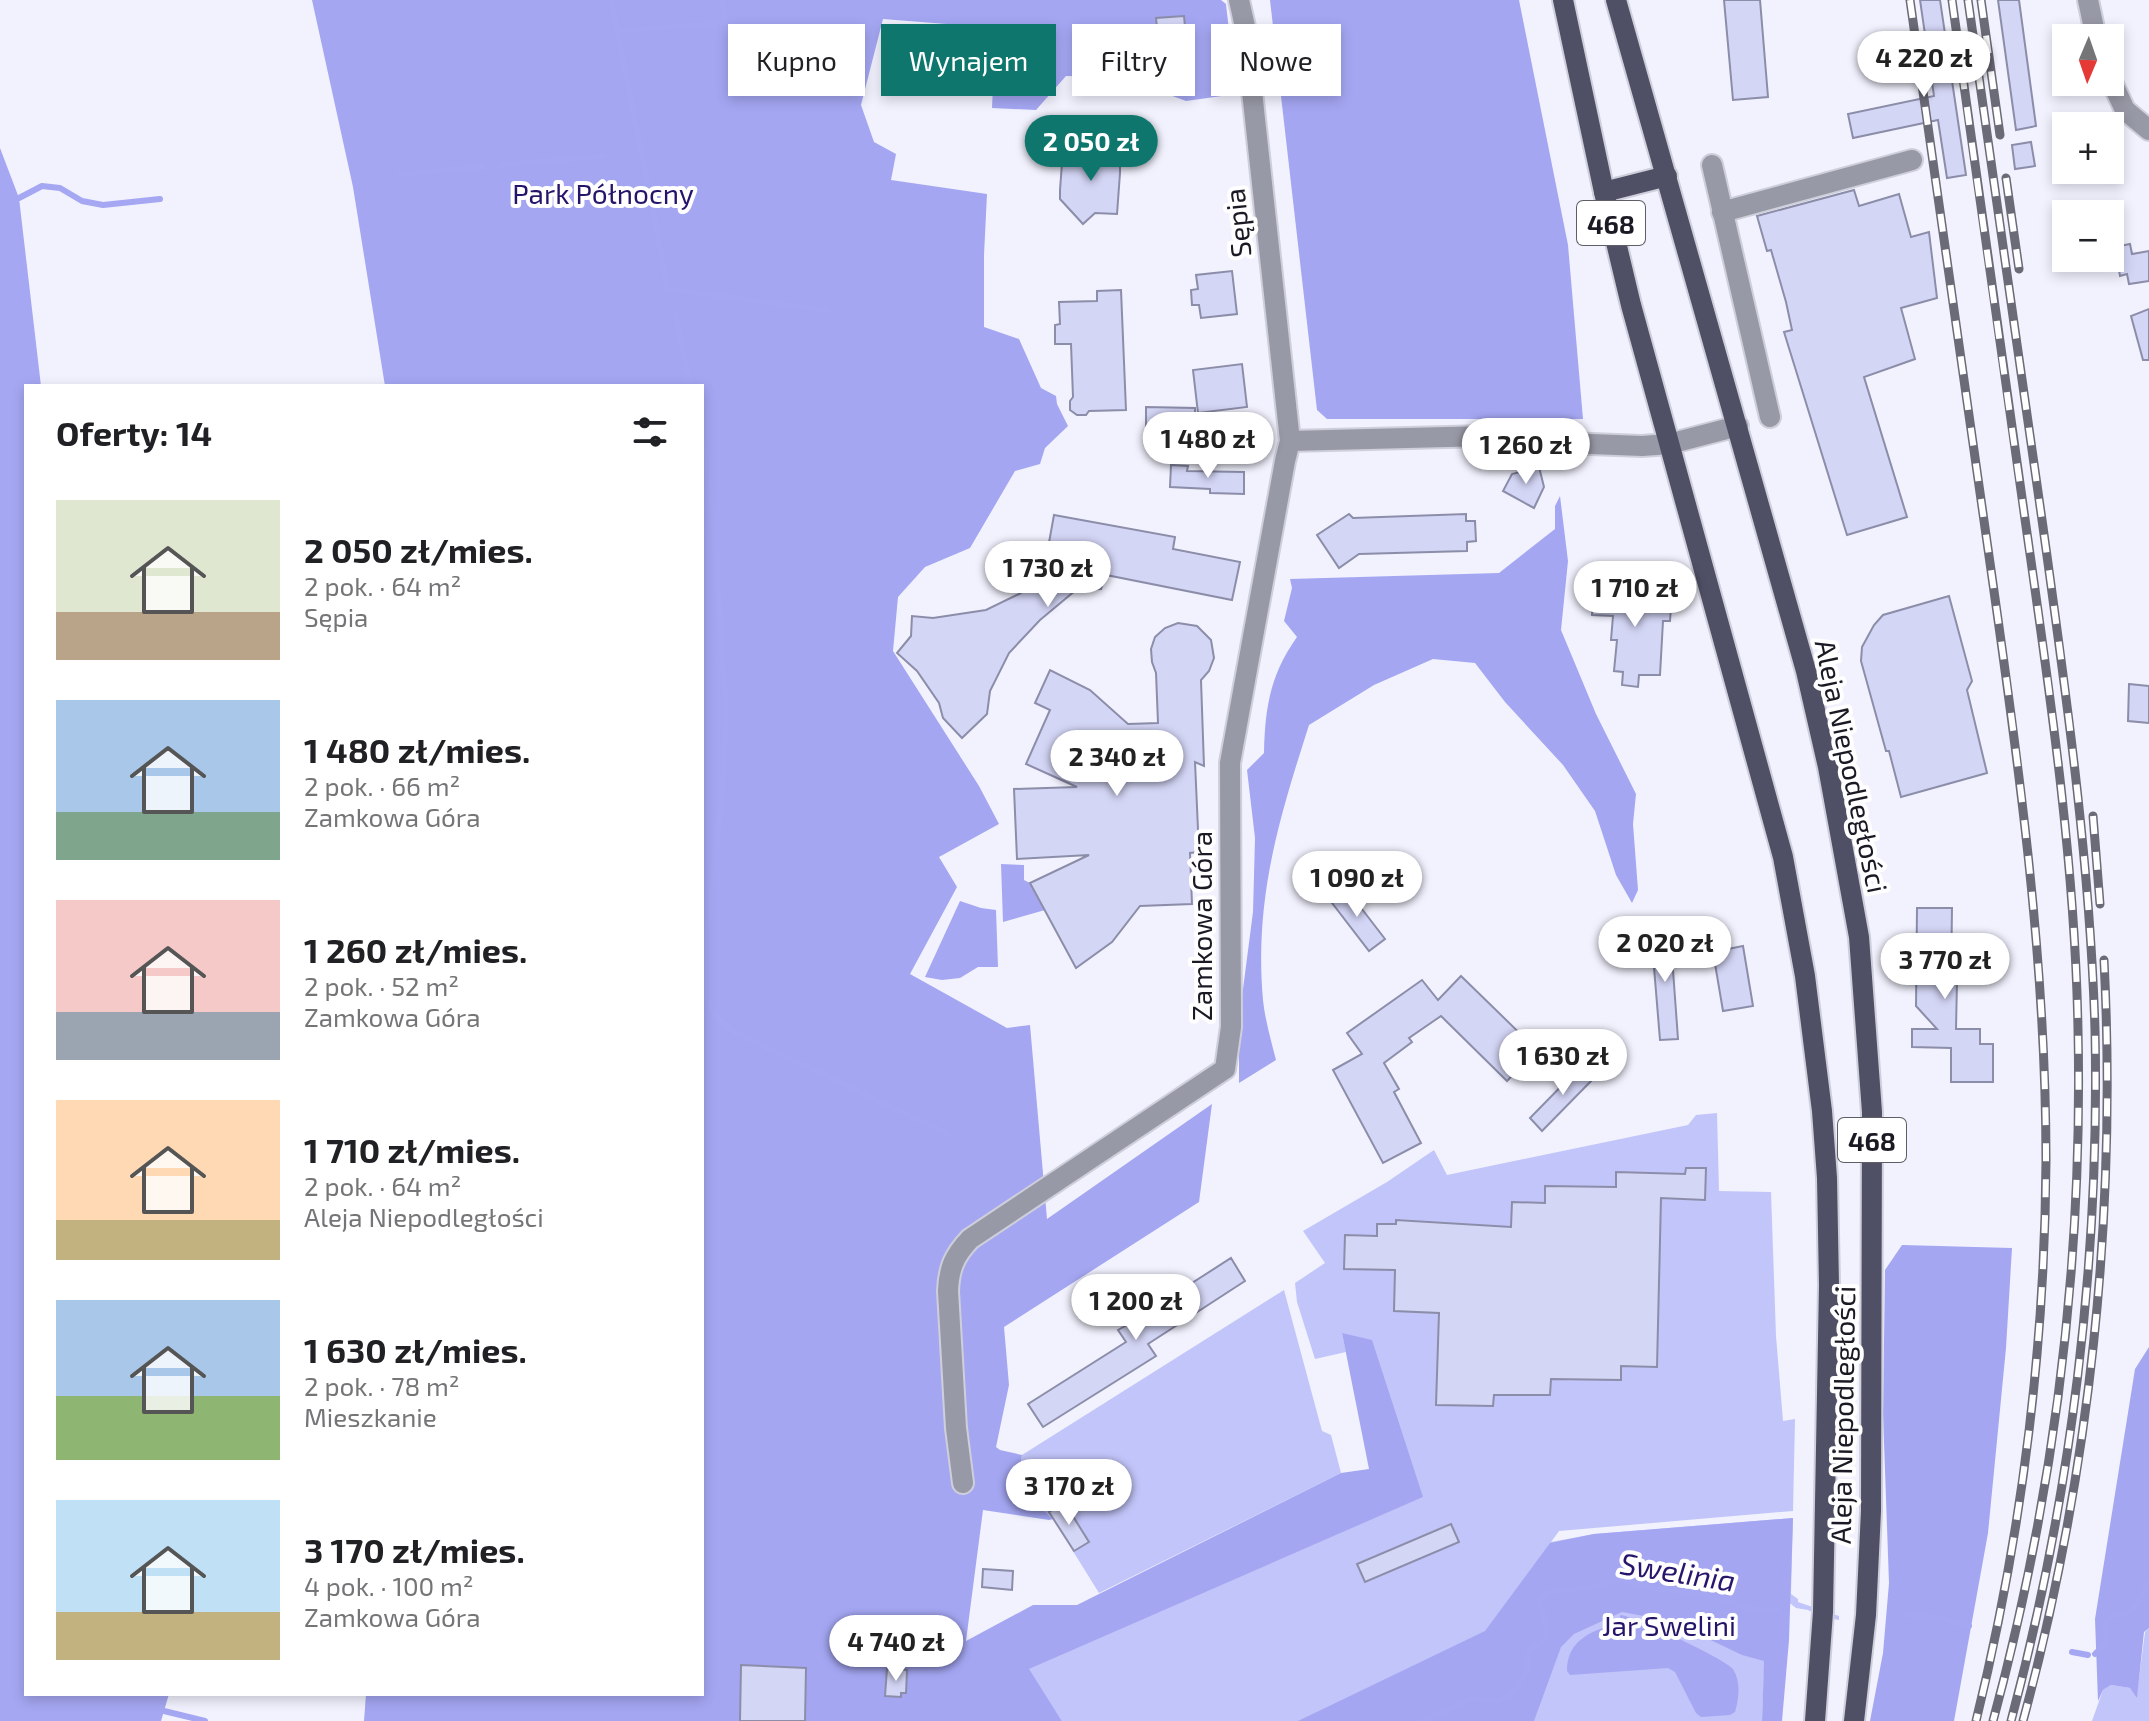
<!DOCTYPE html>
<html lang="pl">
<head>
<meta charset="utf-8">
<style>
  :root { --surface:#fff; --page:#f2f2f2; --text:#202124; --muted:#757577; --accent:#0f766e }
  body { margin:0; font-family:"Exo 2",sans-serif; background:var(--page); color:var(--text); height:100vh; display:flex; flex-direction:column; font-size:30px; white-space:nowrap }
  * { box-sizing:border-box; margin:0 }
  p { font-size:26px; color:var(--muted) }
  .icon { flex:none; width:44px; height:44px; fill:none; stroke:currentColor; stroke-width:2; stroke-linecap:round; stroke-linejoin:round }
  .map { position:relative; flex:1; overflow:hidden }
  .sheet { position:absolute; left:24px; top:384px; width:680px; height:1312px; display:flex; flex-direction:column; background:var(--surface); border-radius:0px; box-shadow:0 4px 12px #0003 }
  .sheet>* { flex:none }
  .guide { position:absolute; left:728px; top:24px; width:760px; height:72px; display:flex; gap:16px }
  .needle { width:52px; rotate:182deg }
  .fabs { position:absolute; left:2052px; top:24px; display:grid; gap:16px }
  .fabs a { display:grid; place-items:center; width:72px; height:72px; border-radius:0px; background:var(--surface); box-shadow:0 4px 12px #0003; font-size:40px }
  .price { position:absolute; translate:-50% -68px; padding:0 18px; border-radius:28px; background:#fff; color:#222; font-size:26px; line-height:52px; filter:drop-shadow(0 2px 4px #0008) }
  .price::after { content:''; position:absolute; left:50%; top:48px; width:24px; height:18px; margin-left:-12px; background:inherit; clip-path:polygon(0 0,100% 0,50% 100%) }
  .price.on { background:var(--accent); color:#fff }
  ul { padding:0; list-style:none }
  li { display:flex; align-items:center; gap:24px; height:200px; padding:0 32px }
  li span { display:grid; place-items:center; flex:none; width:224px; height:160px; border-radius:0px; color:#555 }
  li>.icon { margin-inline-start:auto }
  span .icon { width:96px; height:96px; fill:#fffc; stroke-width:1 }
  li b { font-size:34px }
  h2 { display:flex; justify-content:space-between; align-items:center; height:96px; padding:0 32px; font-size:34px }
  .tag { padding:0 28px; border-radius:0px; background:var(--surface); box-shadow:0 4px 12px #0003; font-size:28px; line-height:72px }
  .tag.on { background:var(--accent); color:#fff }
  .map>svg:first-child { display:block }
  .green { fill:#c2c5f9 }
  .forest { fill:#a4a6f2 }
  .water { fill:#a5a7f2 }
  .lines { fill:none; stroke-linecap:round; stroke-linejoin:round }
  .stream { stroke:#a5a7f2; stroke-width:6 }
  .building { fill:#d4d6f6; stroke:#8c8da9; stroke-width:2 }
  .minor-casing { stroke:#cecfdb; stroke-width:24 }
  .major-casing { stroke:#cecfdb; stroke-width:24 }
  .minor { stroke:#9899a6; stroke-width:20 }
  .major { stroke:#4f5065; stroke-width:20 }
  .rail-casing { stroke:#6a6b76; stroke-width:9 }
  .rail { stroke:#fff; stroke-width:6; stroke-dasharray:18; stroke-linecap:butt }
  .labels { text-anchor:middle; dominant-baseline:central; stroke-width:8; stroke-linejoin:round; paint-order:stroke }
  .shield { fill:#fff; stroke:#5e5f66; stroke-width:2 }
  .shield-label { font-size:26px; font-weight:bold; fill:#191a24 }
  .park-label { font-size:28px; fill:#25146a; stroke:#fff }
  .street-label { font-size:28px; fill:#191a24; stroke:#fff }
  .water-label { font-size:30px; font-style:italic; fill:#27166c; stroke:#fff }
</style>
</head>
<body>
<div class="map">
<svg width="2149" height="1721" viewBox="0 0 2149 1721">
  <rect width="100%" height="100%" fill="#f1f2fe"/>
  <g class="green">
    <path d="M 1717,1113 L 1719,1191 L 1771,1192 L 1776,1336 L 1783,1421 L 1795,1419 L 1793,1511 L 1559,1531 L 1551,1542 L 1594,1534 L 1793,1518 L 1791,1594 L 1798,1599 L 1798,1602 L 1839,1616 L 1839,1620 L 1819,1616 L 1808,1610 L 1796,1608 L 1782,1597 L 1767,1595 L 1762,1721 L 1062,1721 L 1028,1669 L 1422,1497 L 1342,1333 L 1346,1352 L 1315,1359 L 1297,1302 L 1295,1283 L 1325,1263 L 1303,1231 L 1387,1182 L 1434,1150 L 1447,1175 L 1688,1125 L 1696,1115 Z"/>
    <path d="M 1284,1290 L 1322,1431 L 1331,1435 L 1341,1473 L 1099,1593 L 1053,1519 L 1017,1486 L 1022,1455 Z"/>
    <path d="M 2149,1628 L 2149,1721 L 2092,1721 L 2103,1690 L 2111,1685 L 2130,1688 L 2137,1694 L 2145,1632 Z"/>
  </g>
  <g class="forest">
    <path d="M 312,0 L 1221,0 L 1226,4 L 1236,94 L 1186,101 L 1121,77 L 1066,76 L 1036,110 L 992,108 L 994,62 L 984,27 L 883,19 L 861,105 L 874,142 L 896,154 L 891,180 L 987,194 L 984,255 L 984,327 L 1019,339 L 1041,388 L 1056,396 L 1057,404 L 1068,426 L 1045,448 L 1040,464 L 1015,471 L 970,548 L 925,567 L 898,597 L 893,651 L 979,786 L 999,824 L 939,857 L 957,887 L 910,974 L 1007,1028 L 1030,1025 L 1047,1219 L 1212,1104 L 1199,1202 L 1004,1327 L 1009,1385 L 996,1447 L 1000,1450 L 1022,1455 L 1017,1486 L 1053,1519 L 1049,1520 L 983,1510 L 966,1641 L 1033,1605 L 1077,1605 L 1341,1473 L 1369,1469 L 1342,1333 L 1372,1340 L 1423,1497 L 1029,1669 L 1062,1721 L 364,1721 L 366,1694 L 702,1694 L 702,386 L 385,386 L 353,187 Z"/>
    <path d="M 1270,0 L 1519,0 L 1568,245 L 1583,419 L 1327,419 L 1317,410 Z"/>
    <path d="M 1560,496 L 1568,561 L 1561,630 L 1596,714 L 1636,794 L 1633,824 L 1638,890 L 1632,903 L 1616,875 L 1595,811 L 1563,765 L 1505,702 L 1475,663 L 1433,659 L 1374,685 L 1309,725 C 1279,819 1254,899 1263,1000 C 1265,1020 1271,1040 1276,1060 L 1239,1083 L 1239,1020 L 1253,912 L 1255,838 L 1247,770 L 1264,753 C 1265,708 1270,675 1297,637 L 1284,621 L 1292,588 L 1290,579 L 1499,573 L 1555,529 L 1555,506 Z"/>
    <path d="M 1902,1245 L 2012,1248 L 2006,1348 L 1988,1533 L 1954,1721 L 1870,1721 L 1883,1653 L 1889,1583 L 1883,1414 L 1885,1270 Z"/>
    <path d="M 2149,1347 L 2149,1628 L 2144,1632 L 2137,1698 L 2130,1688 L 2111,1685 L 2103,1690 L 2098,1701 L 2095,1619 L 2135,1369 Z"/>
    <path d="M 1793,1518 L 1789,1640 L 1782,1721 L 1762,1721 L 1764,1661 L 1742,1655 L 1671,1621 L 1622,1612 L 1574,1634 L 1561,1647 L 1534,1721 L 1298,1721 L 1485,1631 L 1550,1543 L 1594,1534 Z"/>
  </g>
  <g class="water">
    <path d="M 0,148 L 19,198 L 41,386 L 26,386 L 26,1694 L 169,1694 L 161,1721 L 0,1721 Z"/>
    <path d="M 1001,864 L 1024,865 L 1024,880 L 1030,883 L 1045,910 L 1003,922 Z"/>
    <path d="M 960,901 L 981,908 L 996,910 L 998,967 L 978,967 L 960,978 L 942,980 L 925,977 Z"/>
    <path d="M 1620,1615 C 1632,1615 1725,1659 1733,1669 C 1741,1682 1739,1698 1735,1712 L 1730,1715 L 1701,1717 L 1696,1713 L 1675,1672 L 1668,1668 L 1570,1675 L 1567,1671 C 1567,1639 1593,1630 1620,1623 Z"/>
  </g>
  <g class="lines">
    <g class="stream">
      <path d="M 611,0 L 668,289 L 827,310"/>
      <path d="M 617,31 L 725,23 L 723,0"/>
      <path d="M 500,165 L 604,156"/>
      <path d="M 400,174 L 483,167"/>
      <path d="M 19,198 L 42,186 L 60,188 L 82,201 L 103,205 L 160,199"/>
      <path d="M 675,314 L 690,386"/>
      <path d="M 702,442 L 713,510 L 726,708 L 723,785 L 705,950 L 704,982 L 709,1007 L 719,1020 L 736,1033 L 949,1134"/>
      <path d="M 1907,1615 L 1938,1618 L 1969,1626"/>
      <path d="M 2072,1652 L 2088,1655"/>
      <path d="M 2095,1654 L 2106,1643 C 2107,1637 2105,1629 2106,1624 C 2110,1611 2125,1617 2133,1609 C 2140,1602 2144,1590 2149,1581"/>
      <path d="M 164,1711 L 205,1721"/>
      <path d="M 1422,1721 L 1471,1699 L 1500,1701 L 1510,1695 L 1527,1672 L 1527,1657 L 1530,1650 L 1544,1640 L 1548,1633 L 1540,1604 L 1543,1596 L 1553,1591 L 1595,1587 L 1621,1579 L 1653,1589 L 1699,1593 L 1757,1610 L 1777,1610"/>
    </g>
  </g>
  <g class="building">
    <path d="M 1724,0 L 1760,0 L 1768,97 L 1733,100 Z"/>
    <path d="M 1920,0 L 1940,0 L 1966,175 L 1947,178 L 1938,120 L 1853,138 L 1848,114 L 1934,96 Z"/>
    <path d="M 1998,0 L 2019,0 L 2036,126 L 2016,130 Z"/>
    <path d="M 1184,16 L 1188,60 L 1161,63 L 1156,18 Z"/>
    <path d="M 1087,141 L 1098,153 L 1120,154 L 1120,173 L 1117,214 L 1095,213 L 1083,224 L 1060,199 L 1060,190 L 1062,163 Z"/>
    <path d="M 2031,142 L 2035,166 L 2015,169 L 2012,145 Z"/>
    <path d="M 1854,190 L 1859,206 L 1899,194 L 1911,237 L 1929,232 L 1937,298 L 1901,308 L 1915,359 L 1864,377 L 1907,517 L 1847,535 L 1784,332 L 1792,330 L 1786,302 L 1771,250 L 1767,251 L 1757,216 Z"/>
    <path d="M 2130,244 L 2132,254 L 2149,251 L 2149,281 L 2129,284 L 2127,274 L 2120,276 L 2115,247 Z"/>
    <path d="M 1232,271 L 1237,314 L 1201,318 L 1199,305 L 1192,305 L 1191,290 L 1198,289 L 1196,275 Z"/>
    <path d="M 1121,290 L 1126,410 L 1089,411 L 1086,415 L 1077,415 L 1070,410 L 1070,401 L 1073,397 L 1071,344 L 1055,344 L 1055,325 L 1060,324 L 1059,302 L 1097,301 L 1097,291 Z"/>
    <path d="M 2149,309 L 2149,360 L 2143,360 L 2131,316 Z"/>
    <path d="M 1242,364 L 1247,407 L 1198,413 L 1193,370 Z"/>
    <path d="M 1146,407 L 1195,408 L 1195,428 L 1146,427 Z"/>
    <path d="M 1171,465 L 1188,466 L 1187,471 L 1244,472 L 1244,494 L 1210,493 L 1210,489 L 1170,487 Z"/>
    <path d="M 1539,467 L 1544,487 L 1534,508 L 1503,491 L 1512,474 Z"/>
    <path d="M 1349,514 L 1353,518 L 1466,514 L 1466,521 L 1475,521 L 1476,541 L 1467,542 L 1467,551 L 1359,554 L 1339,568 L 1317,535 Z"/>
    <path d="M 1054,515 L 1175,537 L 1173,549 L 1240,562 L 1232,600 L 1106,575 L 1101,589 L 1076,590 L 1040,620 L 1009,653 L 990,691 L 987,714 L 962,738 L 943,718 L 939,703 L 917,671 L 897,653 L 911,636 L 912,616 L 933,618 L 986,610 L 1019,594 L 1082,555 L 1048,548 Z"/>
    <path d="M 1594,588 L 1672,593 L 1670,621 L 1663,621 L 1660,675 L 1639,675 L 1638,687 L 1622,685 L 1623,672 L 1614,671 L 1617,640 L 1611,640 L 1613,616 L 1592,615 Z"/>
    <path d="M 1949,596 L 1972,681 L 1967,690 L 1987,773 L 1901,797 L 1889,751 L 1886,751 L 1861,661 L 1862,647 L 1874,625 L 1883,615 Z"/>
    <path d="M 1178,623 L 1197,626 L 1211,640 L 1214,658 L 1209,671 L 1201,680 L 1204,766 L 1195,762 L 1199,852 L 1190,853 L 1192,904 L 1140,906 L 1112,942 L 1076,968 L 1030,883 L 1089,855 L 1017,859 L 1014,789 L 1077,787 L 1026,764 L 1050,710 L 1035,703 L 1050,670 L 1090,690 L 1128,724 L 1158,723 L 1156,673 L 1152,662 L 1151,649 L 1155,637 L 1165,628 Z"/>
    <path d="M 2129,684 L 2149,686 L 2149,723 L 2128,721 Z"/>
    <path d="M 1345,887 L 1385,939 L 1369,951 L 1329,899 Z"/>
    <path d="M 1917,908 L 1952,908 L 1951,980 L 1957,980 L 1956,1029 L 1980,1029 L 1980,1044 L 1993,1044 L 1993,1082 L 1951,1082 L 1951,1048 L 1912,1047 L 1912,1029 L 1937,1029 L 1916,1006 Z"/>
    <path d="M 1670,929 L 1678,1039 L 1660,1040 L 1651,931 Z"/>
    <path d="M 1743,946 L 1753,1006 L 1723,1011 L 1713,952 Z"/>
    <path d="M 1461,976 L 1537,1050 L 1507,1081 L 1441,1016 L 1409,1038 L 1412,1042 L 1384,1063 L 1399,1089 L 1394,1092 L 1421,1143 L 1383,1163 L 1333,1070 L 1362,1054 L 1347,1033 L 1422,980 L 1438,1000 Z"/>
    <path d="M 1583,1064 L 1596,1076 L 1542,1131 L 1530,1118 Z"/>
    <path d="M 1686,1168 L 1706,1168 L 1705,1200 L 1661,1198 L 1657,1367 L 1621,1366 L 1621,1380 L 1551,1379 L 1550,1395 L 1494,1395 L 1493,1406 L 1436,1405 L 1439,1313 L 1394,1311 L 1395,1270 L 1344,1269 L 1345,1235 L 1377,1236 L 1377,1224 L 1396,1224 L 1396,1220 L 1511,1227 L 1512,1202 L 1545,1203 L 1545,1186 L 1616,1187 L 1616,1172 L 1685,1174 Z"/>
    <path d="M 1231,1258 L 1245,1281 L 1148,1344 L 1156,1356 L 1043,1427 L 1028,1404 L 1126,1342 L 1118,1330 L 1125,1326 L 1118,1316 L 1135,1305 L 1142,1315 Z"/>
    <path d="M 1064,1502 L 1089,1542 L 1074,1551 L 1049,1512 Z"/>
    <path d="M 1451,1524 L 1459,1542 L 1365,1582 L 1357,1564 Z"/>
    <path d="M 983,1569 L 1013,1571 L 1012,1590 L 982,1587 Z"/>
    <path d="M 741,1665 L 806,1668 L 805,1721 L 740,1721 Z"/>
    <path d="M 887,1669 L 907,1670 L 906,1693 L 901,1693 L 901,1697 L 885,1696 Z"/>
  </g>
  <g class="lines">
    <g class="minor-casing">
      <g id="minor">
        <path d="M 2088,0 L 2096,38"/>
        <path d="M 2110,78 L 2125,110 L 2149,130"/>
        <path d="M 1712,165 L 1770,417"/>
        <path d="M 1722,212 L 1912,160"/>
        <path d="M 1290,441 L 1486,436 L 1539,442 L 1642,446 L 1669,444 L 1738,426"/>
        <path d="M 963,1483 L 956,1428 L 948,1291 C 949,1268 954,1256 970,1239 L 1225,1069 L 1231,1027 L 1230,763 L 1285,461 L 1290,441 L 1245,27 L 1239,0"/>
      </g>
    </g>
    <g class="major-casing">
      <g id="major">
        <path d="M 1563,0 L 1604,192 L 1631,305 L 1783,857 L 1805,976 L 1822,1111 L 1827,1178 L 1829,1285 L 1823,1612 L 1815,1721"/>
        <path d="M 1616,0 L 1806,671 L 1828,767 L 1859,937 L 1872,1112 L 1871,1511 L 1866,1615 L 1854,1721"/>
        <path d="M 1604,192 L 1667,176"/>
      </g>
    </g>
    <use href="#minor" class="minor"/>
    <use href="#major" class="major"/>
    <g class="rail-casing">
      <g id="rail">
        <path d="M 1910,0 C 1937,190 1964,380 1991,570 C 2019,766 2046,962 2046,1160 C 2045,1349 2021,1538 1976,1721"/>
        <path d="M 1952,0 C 1976,173 2000,346 2025,519 C 2049,688 2075,859 2078,1030 C 2083,1263 2054,1496 1993,1721"/>
        <path d="M 1968,0 C 1993,176 2018,351 2043,527 C 2066,694 2090,861 2095,1030 C 2100,1262 2071,1497 2011,1721"/>
        <path d="M 1981,0 L 2000,135"/>
        <path d="M 2006,178 L 2019,269"/>
        <path d="M 2093,816 L 2100,904"/>
        <path d="M 2023,1721 C 2090,1474 2117,1215 2104,960"/>
      </g>
    </g>
    <use href="#rail" class="rail"/>
  </g>
  <g class="labels">
    <g class="shield">
      <rect x="1577" y="201" width="68" height="44" rx="6"/>
      <rect x="1838" y="1118" width="68" height="44" rx="6"/>
    </g>
    <g class="shield-label">
      <text x="1611" y="223">468</text>
      <text x="1872" y="1140">468</text>
    </g>
    <g class="park-label">
      <text x="603" y="193">Park Północny</text>
      <text x="1669" y="1625">Jar Swelini</text>
    </g>
    <g class="street-label">
      <text transform="translate(1237 223) rotate(-96)">Sępia</text>
      <text transform="translate(1852 766) rotate(78)">Aleja Niepodległości</text>
      <text transform="translate(1201 926) rotate(-90)">Zamkowa Góra</text>
      <text transform="translate(1842 1415) rotate(-89)">Aleja Niepodległości</text>
    </g>
    <g class="water-label">
      <text transform="translate(1678 1571) rotate(9)">Swelinia</text>
    </g>
  </g>
</svg>
<div class="fabs">
<a><svg class="needle" viewBox="-14 -14 28 28"><path d="M0-13l5 13h-10z" fill="#e53935"/><path d="M0 13l5-13h-10z" fill="#757577"/></svg></a>
<a>+</a>
<a>−</a>
</div>
<b class="price" style="left:1924px;top:99px">4 220 zł</b>
<b class="price on" style="left:1091px;top:183px">2 050 zł</b>
<b class="price" style="left:1208px;top:480px">1 480 zł</b>
<b class="price" style="left:1526px;top:486px">1 260 zł</b>
<b class="price" style="left:1048px;top:609px">1 730 zł</b>
<b class="price" style="left:1635px;top:629px">1 710 zł</b>
<b class="price" style="left:1117px;top:798px">2 340 zł</b>
<b class="price" style="left:1357px;top:919px">1 090 zł</b>
<b class="price" style="left:1665px;top:984px">2 020 zł</b>
<b class="price" style="left:1945px;top:1001px">3 770 zł</b>
<b class="price" style="left:1563px;top:1097px">1 630 zł</b>
<b class="price" style="left:1136px;top:1342px">1 200 zł</b>
<b class="price" style="left:1069px;top:1527px">3 170 zł</b>
<b class="price" style="left:896px;top:1683px">4 740 zł</b>
<div class="guide">
<a class="tag">Kupno</a>
<a class="tag on">Wynajem</a>
<a class="tag">Filtry</a>
<a class="tag">Nowe</a>
</div>
<section class="sheet">
<h2>Oferty: 14<svg class="icon" aria-label="filters" viewBox="0 0 24 24"><path d="M4 7h16M4 17h16"/><circle cx="9" cy="7" r="2"/><circle cx="15" cy="17" r="2"/></svg></h2>
<ul>
<li><span style="background:linear-gradient(#dfe7d0 70%,#b9a48a 0)"><svg class="icon" aria-label="home" viewBox="0 0 24 24"><path d="M3 11l9-7 9 7M6 9v11h12V9"/></svg></span><div><b>2 050 zł/mies.</b><p>2 pok. · 64 m²</p><p>Sępia</p></div></li>
<li><span style="background:linear-gradient(#a9c7e8 70%,#7fa58c 0)"><svg class="icon" aria-label="home" viewBox="0 0 24 24"><path d="M3 11l9-7 9 7M6 9v11h12V9"/></svg></span><div><b>1 480 zł/mies.</b><p>2 pok. · 66 m²</p><p>Zamkowa Góra</p></div></li>
<li><span style="background:linear-gradient(#f6c9c9 70%,#9aa5b1 0)"><svg class="icon" aria-label="home" viewBox="0 0 24 24"><path d="M3 11l9-7 9 7M6 9v11h12V9"/></svg></span><div><b>1 260 zł/mies.</b><p>2 pok. · 52 m²</p><p>Zamkowa Góra</p></div></li>
<li><span style="background:linear-gradient(#ffd9b3 75%,#c2b280 0)"><svg class="icon" aria-label="home" viewBox="0 0 24 24"><path d="M3 11l9-7 9 7M6 9v11h12V9"/></svg></span><div><b>1 710 zł/mies.</b><p>2 pok. · 64 m²</p><p>Aleja Niepodległości</p></div></li>
<li><span style="background:linear-gradient(#a9c7e8 60%,#8fb573 0)"><svg class="icon" aria-label="home" viewBox="0 0 24 24"><path d="M3 11l9-7 9 7M6 9v11h12V9"/></svg></span><div><b>1 630 zł/mies.</b><p>2 pok. · 78 m²</p><p>Mieszkanie</p></div></li>
<li><span style="background:linear-gradient(#bfe0f5 70%,#c2b280 0)"><svg class="icon" aria-label="home" viewBox="0 0 24 24"><path d="M3 11l9-7 9 7M6 9v11h12V9"/></svg></span><div><b>3 170 zł/mies.</b><p>4 pok. · 100 m²</p><p>Zamkowa Góra</p></div></li>
</ul>
</section>
</div>
</body>
</html>
